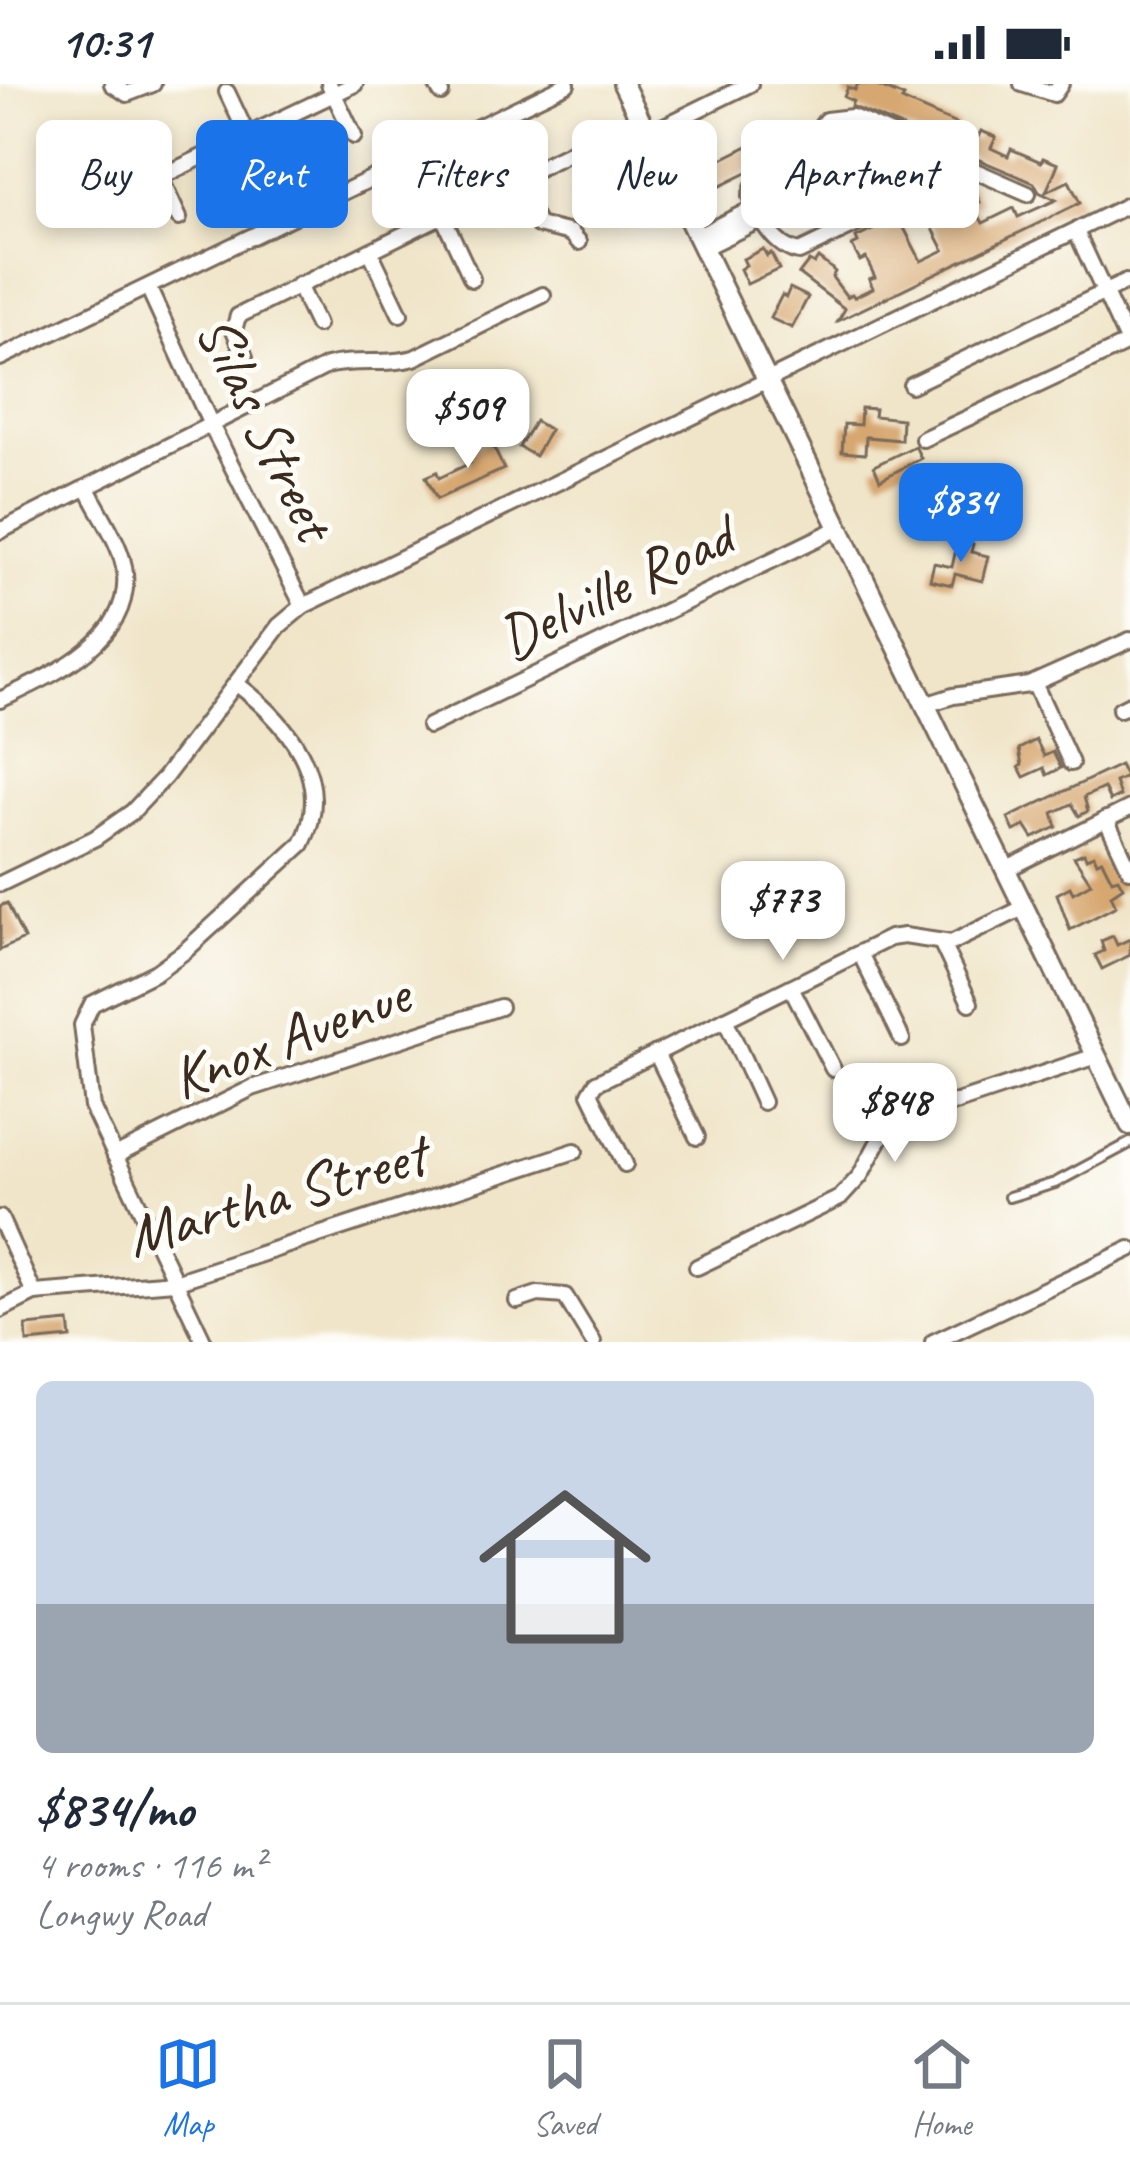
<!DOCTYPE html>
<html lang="en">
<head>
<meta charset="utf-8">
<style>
  :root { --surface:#fff; --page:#f2f2f3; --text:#1f2937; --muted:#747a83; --line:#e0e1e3; --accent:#1a73e8 }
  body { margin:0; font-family:Caveat,sans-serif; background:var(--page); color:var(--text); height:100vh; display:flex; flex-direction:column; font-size:45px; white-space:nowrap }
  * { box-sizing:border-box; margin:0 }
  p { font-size:39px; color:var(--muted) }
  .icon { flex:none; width:66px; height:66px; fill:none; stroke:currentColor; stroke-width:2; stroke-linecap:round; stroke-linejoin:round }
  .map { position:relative; height:1258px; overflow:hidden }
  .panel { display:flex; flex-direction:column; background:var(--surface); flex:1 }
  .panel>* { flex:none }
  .top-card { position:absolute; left:36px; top:36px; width:1059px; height:108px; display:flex; gap:24px }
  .price { position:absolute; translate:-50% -102px; padding:0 27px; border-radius:24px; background:#fff; color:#222; font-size:39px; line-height:78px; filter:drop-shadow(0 3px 6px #0008) }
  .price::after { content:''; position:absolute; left:50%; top:72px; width:36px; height:27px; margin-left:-18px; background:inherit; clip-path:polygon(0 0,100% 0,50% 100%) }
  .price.selected { background:var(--accent); color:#fff }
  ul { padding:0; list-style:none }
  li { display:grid; align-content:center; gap:24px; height:636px; padding:0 36px }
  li+li { border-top:3px solid var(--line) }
  li span { display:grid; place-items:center; height:372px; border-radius:18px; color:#555 }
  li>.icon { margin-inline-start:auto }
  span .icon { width:216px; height:216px; fill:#fffc; stroke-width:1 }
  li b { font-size:51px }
  .chip { padding:0 42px; border-radius:18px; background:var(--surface); box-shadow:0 6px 18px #0003; font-size:42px; line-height:108px }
  .chip.selected { background:var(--accent); color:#fff }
  .status { display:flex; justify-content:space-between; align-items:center; height:84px; padding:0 60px; background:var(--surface); direction:ltr }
  .status svg { height:33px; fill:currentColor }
  .dock { display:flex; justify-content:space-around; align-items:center; height:168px; border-top:3px solid var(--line); background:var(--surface); font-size:33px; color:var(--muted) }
  .dock a { display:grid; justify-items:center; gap:6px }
  .dock .selected { color:var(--accent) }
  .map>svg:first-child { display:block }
  .building { fill:#d7a771 }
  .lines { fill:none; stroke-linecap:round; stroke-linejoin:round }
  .service-casing { stroke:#7a6b5a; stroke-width:14 }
  .minor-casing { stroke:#7a6b5a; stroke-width:20 }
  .tertiary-casing { stroke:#7a6b5a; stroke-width:24 }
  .service { stroke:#fff; stroke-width:8 }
  .minor { stroke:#fff; stroke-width:14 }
  .tertiary { stroke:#fff; stroke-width:18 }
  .labels { text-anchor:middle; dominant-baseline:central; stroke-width:10; stroke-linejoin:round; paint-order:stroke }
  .street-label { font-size:60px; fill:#3b2a1e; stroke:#fdfcf7 }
</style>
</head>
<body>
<div class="status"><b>10:31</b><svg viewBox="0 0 49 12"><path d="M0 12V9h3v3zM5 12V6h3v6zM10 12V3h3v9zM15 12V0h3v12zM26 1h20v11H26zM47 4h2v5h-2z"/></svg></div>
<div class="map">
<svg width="1130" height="1258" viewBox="0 0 1130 1258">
  <rect width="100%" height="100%" fill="#fdfcf7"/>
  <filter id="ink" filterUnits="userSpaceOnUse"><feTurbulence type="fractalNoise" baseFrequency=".00833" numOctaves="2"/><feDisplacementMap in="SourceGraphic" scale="24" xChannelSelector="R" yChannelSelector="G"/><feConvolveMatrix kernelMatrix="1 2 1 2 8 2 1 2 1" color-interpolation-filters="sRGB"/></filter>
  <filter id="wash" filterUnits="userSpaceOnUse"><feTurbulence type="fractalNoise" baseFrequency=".004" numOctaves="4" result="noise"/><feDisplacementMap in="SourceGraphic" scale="48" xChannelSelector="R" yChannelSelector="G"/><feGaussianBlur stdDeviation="2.7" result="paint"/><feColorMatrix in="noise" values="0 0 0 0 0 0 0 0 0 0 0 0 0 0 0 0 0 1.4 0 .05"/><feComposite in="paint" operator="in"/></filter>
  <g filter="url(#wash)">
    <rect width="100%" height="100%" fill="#f0e5c9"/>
    <g id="blocks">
      <g class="building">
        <path d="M 858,0 L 873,0 L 904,13 L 902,16 L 954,39 L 959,42 L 956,49 L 976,57 L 981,47 L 996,53 L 991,64 L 1008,72 L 1011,65 L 1041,78 L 1043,74 L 1058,80 L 1046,108 L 1069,97 L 1080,119 L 838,237 L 845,225 L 799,190 L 809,177 L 814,180 L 818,174 L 831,184 L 835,188 L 832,193 L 847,213 L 852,210 L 854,213 L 873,204 L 869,195 L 875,193 L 866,174 L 860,177 L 852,162 L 858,159 L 856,154 L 893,136 L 895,141 L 901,138 L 921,177 L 944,166 L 925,129 L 931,125 L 928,119 L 964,101 L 971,101 L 980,118 L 973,121 L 983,139 L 1014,124 L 1018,133 L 1056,116 L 1039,108 L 1034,99 L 851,22 L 853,17 L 844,13 L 848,3 L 855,6 Z"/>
        <path d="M 748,62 L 750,68 L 761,66 L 767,79 L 704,110 L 698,96 L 709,90 L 706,83 Z"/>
        <path d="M 763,165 L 767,172 L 771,169 L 779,185 L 747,200 L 740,185 L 746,181 L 743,175 Z"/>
        <path d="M 790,204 L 808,213 L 792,244 L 770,234 L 782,211 L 786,213 Z"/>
        <path d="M 861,324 L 875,325 L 874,332 L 902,335 L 901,356 L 866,353 L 865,370 L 842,368 L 844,340 L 860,341 Z"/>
        <path d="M 535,337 L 550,346 L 535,372 L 519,363 Z"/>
        <path d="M 490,356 L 504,385 L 437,415 L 426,393 L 437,388 L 439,394 L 470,379 L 465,369 Z"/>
        <path d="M 915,362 L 921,374 L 880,396 L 874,382 Z"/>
        <path d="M 958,456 L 973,460 L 971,468 L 988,472 L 982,497 L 955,490 L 952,501 L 930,496 L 934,479 L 952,483 Z"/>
        <path d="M 1036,656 L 1044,672 L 1053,668 L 1061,684 L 1047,691 L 1044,684 L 1024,693 L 1019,683 L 1022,681 L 1019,665 Z"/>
        <path d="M 1120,681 L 1126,693 L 1115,698 L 1120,712 L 1110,717 L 1104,704 L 1084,713 L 1088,727 L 1079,732 L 1072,720 L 1053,729 L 1057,743 L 1033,754 L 1025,742 L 1014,747 L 1008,734 Z"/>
        <path d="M 1084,769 L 1086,774 L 1094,771 L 1097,778 L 1102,776 L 1112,796 L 1118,794 L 1123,803 L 1111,811 L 1116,822 L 1070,846 L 1057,810 L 1070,803 L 1073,809 L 1091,799 L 1074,773 Z"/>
        <path d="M 7,819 L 24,855 L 0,866 L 0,822 Z"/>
        <path d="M 1113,852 L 1117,861 L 1130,855 L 1130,871 L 1102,885 L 1095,871 L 1104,867 L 1101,857 Z"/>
        <path d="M 69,1238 L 71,1254 L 27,1258 L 26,1242 Z"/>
      </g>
    </g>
  </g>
  <g filter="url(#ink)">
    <use href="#blocks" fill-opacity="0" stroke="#7a6b5a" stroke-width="3"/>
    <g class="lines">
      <g class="service-casing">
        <path id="service" d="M 1009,1113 L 1055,1099 L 1130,1059"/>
      </g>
      <g class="minor-casing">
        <g id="minor">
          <path d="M 112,0 L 127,10 L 153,0"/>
          <path d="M 329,0 L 354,52"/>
          <path d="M 436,0 L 441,9"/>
          <path d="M 1022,0 L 1054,10 L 1061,0"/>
          <path d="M 227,8 L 268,95"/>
          <path d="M 140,50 L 179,134"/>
          <path d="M 648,50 L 750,0"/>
          <path d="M 416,75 L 472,195"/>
          <path d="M 964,84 L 946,97 L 799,168 C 775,164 758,134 750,112 L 755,99 L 798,74 L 826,36 L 852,33 L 1028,110"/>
          <path d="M 160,93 L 355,0"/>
          <path d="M 516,96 L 538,141 L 571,149 L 579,158"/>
          <path d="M 1076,147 L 1128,259"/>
          <path d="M 698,152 L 754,124"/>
          <path d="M 703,164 L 760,136"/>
          <path d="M 370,167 L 400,230"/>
          <path d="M 298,201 L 317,241"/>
          <path d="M 148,203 L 212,343 L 303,522"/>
          <path d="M 245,273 L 234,246 L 238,232 L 591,58"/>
          <path d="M 0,274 L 567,0"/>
          <path d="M 911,301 L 1126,198"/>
          <path d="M 923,355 L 1130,258"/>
          <path d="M 0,447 L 327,282 C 356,274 385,282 414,274 L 543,211"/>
          <path d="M 1034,599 L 1071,679"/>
          <path d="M 0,616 C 50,592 131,558 125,490 C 123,462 99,429 87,404"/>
          <path d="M 925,621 L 953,612 L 1029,601 L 1130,556"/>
          <path d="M 1120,625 L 1130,620"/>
          <path d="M 429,642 L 839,444"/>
          <path d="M 1106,735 L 1130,786"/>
          <path d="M 1005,786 L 1130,724"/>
          <path d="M 0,800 L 95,754 L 132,728 L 165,693 L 279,542 L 303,522 L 1130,120"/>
          <path d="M 942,860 L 970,919"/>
          <path d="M 860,869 L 902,955"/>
          <path d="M 791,903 L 833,985"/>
          <path d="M 725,935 L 763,1018"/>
          <path d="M 656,969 L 697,1053"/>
          <path d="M 115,1072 L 252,1004 L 500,923"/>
          <path d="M 625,1080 L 590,1009 L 596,999 L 890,854 L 904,852 L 951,859 L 1025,823"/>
          <path d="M 0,1134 L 34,1209"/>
          <path d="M 697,1183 L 840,1114 L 860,1092 L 882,1051 L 900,1037 L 1096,972"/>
          <path d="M 517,1217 L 538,1210 L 565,1212 L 593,1258"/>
          <path d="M 0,1226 L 34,1209 L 175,1198 L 575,1067"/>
          <path d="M 204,1258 L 92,1023 L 82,941 L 92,920 L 156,888 L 185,867 L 302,760 C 335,695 288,639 237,600"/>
          <path d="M 933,1258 L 1130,1165"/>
        </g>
      </g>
      <g class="tertiary-casing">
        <path id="tertiary" d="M 623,0 L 1130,1041"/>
      </g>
      <use href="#service" class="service"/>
      <use href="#minor" class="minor"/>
      <use href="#tertiary" class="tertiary"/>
    </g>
  </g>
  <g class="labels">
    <g class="street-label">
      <text transform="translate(266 343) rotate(64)">Silas Street</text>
      <text transform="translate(615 503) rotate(-26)">Delville Road</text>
      <text transform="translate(290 952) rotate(-21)">Knox Avenue</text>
      <text transform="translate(276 1111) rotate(-16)">Martha Street</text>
    </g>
  </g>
</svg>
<b class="price" style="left:468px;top:387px">$509</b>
<b class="price selected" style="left:961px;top:481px">$834</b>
<b class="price" style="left:783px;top:879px">$773</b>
<b class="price" style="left:895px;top:1081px">$848</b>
<div class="top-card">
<a class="chip">Buy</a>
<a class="chip selected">Rent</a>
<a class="chip">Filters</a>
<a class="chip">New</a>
<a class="chip">Apartment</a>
</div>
</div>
<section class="panel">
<ul>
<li><span style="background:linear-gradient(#c9d6e8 60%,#9aa5b1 0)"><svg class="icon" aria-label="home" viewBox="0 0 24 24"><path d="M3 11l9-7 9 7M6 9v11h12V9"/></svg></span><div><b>$834/mo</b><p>4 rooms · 116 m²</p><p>Longwy Road</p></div></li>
</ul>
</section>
<nav class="dock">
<a class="selected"><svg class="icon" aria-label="map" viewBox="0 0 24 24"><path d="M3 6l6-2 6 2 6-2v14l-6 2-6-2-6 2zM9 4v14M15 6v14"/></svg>Map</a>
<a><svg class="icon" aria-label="saved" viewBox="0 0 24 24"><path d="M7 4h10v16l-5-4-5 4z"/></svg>Saved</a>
<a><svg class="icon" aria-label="home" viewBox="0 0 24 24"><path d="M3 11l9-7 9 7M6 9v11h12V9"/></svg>Home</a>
</nav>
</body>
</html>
